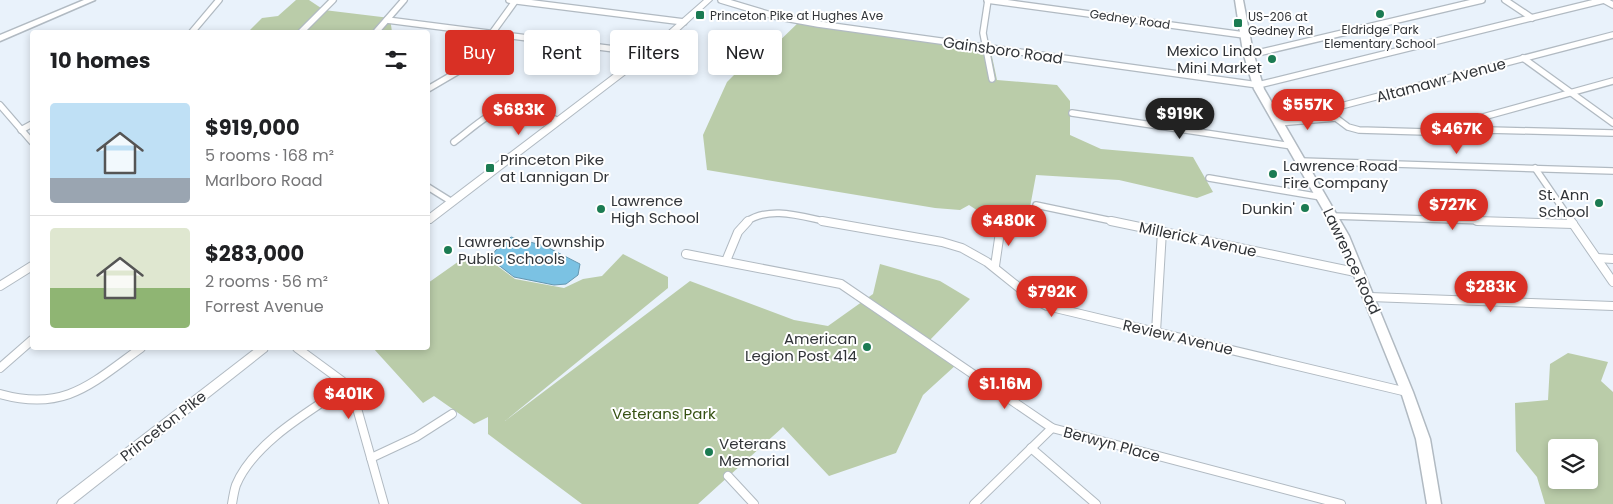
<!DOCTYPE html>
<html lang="en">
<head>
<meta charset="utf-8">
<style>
  :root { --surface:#fff; --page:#f2f2f2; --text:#202124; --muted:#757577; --line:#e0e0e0; --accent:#d93025 }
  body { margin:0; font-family:Poppins,sans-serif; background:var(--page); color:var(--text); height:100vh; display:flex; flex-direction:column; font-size:19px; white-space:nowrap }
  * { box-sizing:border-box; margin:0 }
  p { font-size:16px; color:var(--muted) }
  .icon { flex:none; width:28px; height:28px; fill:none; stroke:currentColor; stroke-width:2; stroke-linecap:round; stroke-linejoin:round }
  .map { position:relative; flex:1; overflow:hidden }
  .panel { position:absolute; left:30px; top:30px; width:400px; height:320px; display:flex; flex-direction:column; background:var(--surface); border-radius:5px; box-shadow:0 2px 8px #0003 }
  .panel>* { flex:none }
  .banner { position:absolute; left:445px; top:30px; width:475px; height:45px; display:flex; gap:10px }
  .controls { position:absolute; left:1548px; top:439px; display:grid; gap:10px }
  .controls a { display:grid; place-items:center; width:50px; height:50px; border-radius:5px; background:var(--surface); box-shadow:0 2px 8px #0003; font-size:25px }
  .price { position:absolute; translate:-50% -42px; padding:0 11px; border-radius:18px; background:var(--accent); color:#fff; font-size:16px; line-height:32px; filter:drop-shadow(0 1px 2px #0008) }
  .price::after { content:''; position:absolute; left:50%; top:30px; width:15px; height:11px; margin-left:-8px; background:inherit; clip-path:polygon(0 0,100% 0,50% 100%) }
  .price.selected { background:#222; color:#fff }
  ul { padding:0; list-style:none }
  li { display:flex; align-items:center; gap:15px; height:125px; padding:0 20px }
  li+li { border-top:1px solid var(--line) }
  li span { display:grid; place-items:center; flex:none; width:140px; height:100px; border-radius:5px; color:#555 }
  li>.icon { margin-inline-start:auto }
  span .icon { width:60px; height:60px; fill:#fffc; stroke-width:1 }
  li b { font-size:21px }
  h2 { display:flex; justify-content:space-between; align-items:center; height:60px; padding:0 20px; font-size:21px }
  .chip { padding:0 18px; border-radius:5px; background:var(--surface); box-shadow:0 2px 8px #0003; font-size:18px; line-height:45px }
  .chip.selected { background:var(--accent); color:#fff }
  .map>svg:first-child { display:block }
  .green { fill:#bacca9; fill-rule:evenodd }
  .water { fill:#7bc2e3; stroke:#6597b0 }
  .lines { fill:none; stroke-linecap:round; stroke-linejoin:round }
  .minor-far1-casing { stroke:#b1bac2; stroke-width:8 }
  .minor-casing { stroke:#b1bac2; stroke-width:10 }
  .secondary-casing { stroke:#b1bac2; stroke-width:2 }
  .primary-casing { stroke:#b1bac2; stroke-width:3 }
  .minor-far1 { stroke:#fff; stroke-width:5.5 }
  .minor { stroke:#fff; stroke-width:8 }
  .secondary { fill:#fff; fill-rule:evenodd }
  .primary { fill:#fff; fill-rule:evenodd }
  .poi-dot { fill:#1b7b52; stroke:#fff; stroke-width:2 }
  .labels { text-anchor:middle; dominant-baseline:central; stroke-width:4; stroke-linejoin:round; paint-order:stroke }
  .far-poi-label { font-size:12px; fill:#313438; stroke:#fff; text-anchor:start }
  .far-street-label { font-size:12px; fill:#313438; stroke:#fff }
  .street-label { font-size:15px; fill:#313438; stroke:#fff }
  .poi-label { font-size:15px; fill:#313438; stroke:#fff; text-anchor:start }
  .park-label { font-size:15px; fill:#365113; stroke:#fff }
</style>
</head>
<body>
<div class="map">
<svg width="1613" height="504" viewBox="0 0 1613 504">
  <rect width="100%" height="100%" fill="#e9f2fb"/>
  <g class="green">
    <path d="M 296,0 L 309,0 L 324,10 L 390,18 L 392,32 L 248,32 L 262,18 L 278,16 Z"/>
    <path d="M 801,20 L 990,47 L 997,80 L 1057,85 L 1070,101 L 1070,135 L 1101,149 L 1193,157 L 1213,192 L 1197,198 L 1119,180 L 1036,175 L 1028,218 L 1014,214 L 995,222 L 969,205 L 960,210 L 935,208 L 707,170 L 703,135 L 727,82 L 757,52 L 769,51 Z"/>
    <path d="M 623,254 L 668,277 L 668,288 L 505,421 L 690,281 L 794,320 L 828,326 L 873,294 L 880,264 L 940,281 L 970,299 L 927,343 L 957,364 L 923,395 L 896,453 L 829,476 L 783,427 L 698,504 L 582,504 L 488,434 L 488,417 L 474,424 L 434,396 L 423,403 L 373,348 L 428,348 L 428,283 L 462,259 L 492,262 L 515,279 L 564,288 L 583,279 L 602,276 Z"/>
    <path d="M 1568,353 L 1608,362 L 1601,381 L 1613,392 L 1613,504 L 1545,504 L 1537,477 L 1516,451 L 1515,403 L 1548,400 L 1550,364 ZM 1556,448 L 1589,448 L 1589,480 L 1556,480 Z"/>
  </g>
  <path class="water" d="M 511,237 L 545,246 L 580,264 L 578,275 L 566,284 L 554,285 L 514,277 L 492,260 L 495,251 Z"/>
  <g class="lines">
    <g class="minor-far1-casing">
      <g id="minor-far1">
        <path d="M 509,0 L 684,22"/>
        <path d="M 721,0 L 774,16 L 818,24 L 1258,85 L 1604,0"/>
        <path d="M 987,0 L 1244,35"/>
        <path d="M 988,0 L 983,33 L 992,79"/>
        <path d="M 1505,0 L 1532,18"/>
        <path d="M 1604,0 L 1613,5"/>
        <path d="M 387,20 L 646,53"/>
        <path d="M 192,32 L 219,0"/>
        <path d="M 301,32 L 333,0"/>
        <path d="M 376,32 L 404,0"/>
        <path d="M 1249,55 L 1482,0"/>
        <path d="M 1523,58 L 1613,123"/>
        <path d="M 428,89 L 469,65 L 516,0"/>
        <path d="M 0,105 L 32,142"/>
        <path d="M 1072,113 L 1292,146"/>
        <path d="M 1336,118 L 1334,112 L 1341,106 L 1613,35"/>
        <path d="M 1336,118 L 1348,127 L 1359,130 L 1460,133 L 1488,130 L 1613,133"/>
        <path d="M 1277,123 L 1336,118"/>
        <path d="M 21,130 L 32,124"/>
        <path d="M 1482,131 L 1478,121 L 1483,117 L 1613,81"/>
        <path d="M 454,142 C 494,111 509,92 558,121"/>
        <path d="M 1301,161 L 1613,171"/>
        <path d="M 1535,168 L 1572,222"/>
        <path d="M 1209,178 L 1321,197"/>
        <path d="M 428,187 L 452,202"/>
        <path d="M 1036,205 L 1117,222"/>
        <path d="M 1333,216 L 1515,222"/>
        <path d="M 746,222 C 770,205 803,217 829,222"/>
      </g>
    </g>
    <g class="minor-casing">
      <g id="minor">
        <path d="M 822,221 L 942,242 L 962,248 L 987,262 L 1032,298 L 1047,306 L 1407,392"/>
        <path d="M 1111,221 L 1360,273"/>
        <path d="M 1477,221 L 1573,224"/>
        <path d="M 1571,221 L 1613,282"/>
        <path d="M 686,254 L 841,284 L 1052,428 L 1341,504"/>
        <path d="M 1597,258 L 1613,259"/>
        <path d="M 726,261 L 738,232 L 748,221"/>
        <path d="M 995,266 L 1001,225"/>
        <path d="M 0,286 L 32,266"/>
        <path d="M 1370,297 L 1613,306"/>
        <path d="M 1156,332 L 1162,231"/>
        <path d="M 297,348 L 342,381 L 353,394 L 384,504"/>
        <path d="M 0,368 L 32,340"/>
        <path d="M 0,394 C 65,412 91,384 141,348"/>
        <path d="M 1031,448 L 1096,504"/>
        <path d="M 371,458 L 416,437 L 452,414"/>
        <path d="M 728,476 L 754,504"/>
        <path d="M 232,504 C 233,498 234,491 236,485 C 254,442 310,411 347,386"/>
        <path d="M 974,504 L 1052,428"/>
      </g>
    </g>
    <g class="secondary-casing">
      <g id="secondary">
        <path d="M 704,0 L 712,0 L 661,47 L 431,223 L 428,223 L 428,215 L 655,43 Z"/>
        <path d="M 256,348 L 268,348 L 267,351 L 73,504 L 57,504 L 59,500 Z"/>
      </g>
    </g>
    <g class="primary-casing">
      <g id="primary">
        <path d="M 84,0 L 95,0 L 0,41 L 0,35 Z"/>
        <path d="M 1235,0 L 1243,0 L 1253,52 L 1264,89 L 1349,236 L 1413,392 L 1430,439 L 1441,504 L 1427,504 L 1416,439 L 1401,392 L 1338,236 L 1254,89 L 1243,52 Z"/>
      </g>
    </g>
    <use href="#minor-far1" class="minor-far1"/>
    <use href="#minor" class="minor"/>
    <use href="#secondary" class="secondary"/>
    <use href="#primary" class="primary"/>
  </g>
  <g class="poi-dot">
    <circle cx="1380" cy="14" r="5"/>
    <rect x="695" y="10" width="10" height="10" rx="2.5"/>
    <rect x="1233" y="18" width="10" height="10" rx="2.5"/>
    <circle cx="1272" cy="59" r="5"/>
    <rect x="485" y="163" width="10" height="10" rx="2.5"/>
    <circle cx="1273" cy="174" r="5"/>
    <circle cx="1599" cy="203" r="5"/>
    <circle cx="1305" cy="208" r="5"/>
    <circle cx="601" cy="209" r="5"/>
    <circle cx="448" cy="250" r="5"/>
    <circle cx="867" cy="347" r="5"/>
    <circle cx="709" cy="452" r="5"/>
  </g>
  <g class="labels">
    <g class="far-poi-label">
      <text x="710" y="15">Princeton Pike at Hughes Ave</text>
      <text x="1248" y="16">US-206 at<tspan x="1248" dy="14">Gedney Rd</tspan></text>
      <text x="1380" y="29" text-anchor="middle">Eldridge Park<tspan x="1380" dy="14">Elementary School</tspan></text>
    </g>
    <g class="far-street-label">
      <text transform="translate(1130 19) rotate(8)">Gedney Road</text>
    </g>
    <g class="street-label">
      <text transform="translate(1003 50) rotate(8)">Gainsboro Road</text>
      <text transform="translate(1441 80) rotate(-15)">Altamawr Avenue</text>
      <text transform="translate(1198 239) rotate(12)">Millerick Avenue</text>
      <text transform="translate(1352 261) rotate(65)">Lawrence Road</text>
      <text transform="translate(1178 337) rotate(13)">Review Avenue</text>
      <text transform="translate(163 426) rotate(-38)">Princeton Pike</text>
      <text transform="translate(1112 444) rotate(15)">Berwyn Place</text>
    </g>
    <g class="poi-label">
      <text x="1262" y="50" text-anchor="end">Mexico Lindo<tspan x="1262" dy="17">Mini Market</tspan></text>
      <text x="500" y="159">Princeton Pike<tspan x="500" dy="17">at Lannigan Dr</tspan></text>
      <text x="1283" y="165">Lawrence Road<tspan x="1283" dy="17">Fire Company</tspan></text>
      <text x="1589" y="194" text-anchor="end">St. Ann<tspan x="1589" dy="17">School</tspan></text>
      <text x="611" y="200">Lawrence<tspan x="611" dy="17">High School</tspan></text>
      <text x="1295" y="208" text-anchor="end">Dunkin'</text>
      <text x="458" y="241">Lawrence Township<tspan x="458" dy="17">Public Schools</tspan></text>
      <text x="857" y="338" text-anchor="end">American<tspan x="857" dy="17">Legion Post 414</tspan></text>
      <text x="719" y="443">Veterans<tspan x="719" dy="17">Memorial</tspan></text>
    </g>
    <g class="park-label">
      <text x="664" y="413">Veterans Park</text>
    </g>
  </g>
</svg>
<div class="controls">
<a><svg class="icon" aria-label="layers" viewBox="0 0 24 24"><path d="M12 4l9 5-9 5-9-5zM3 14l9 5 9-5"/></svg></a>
</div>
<b class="price" style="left:1308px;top:131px">$557K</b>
<b class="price" style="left:519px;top:136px">$683K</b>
<b class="price selected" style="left:1180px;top:140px">$919K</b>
<b class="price" style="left:1457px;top:155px">$467K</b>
<b class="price" style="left:1453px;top:231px">$727K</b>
<b class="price" style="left:1009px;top:247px">$480K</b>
<b class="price" style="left:1491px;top:313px">$283K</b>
<b class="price" style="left:1052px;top:318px">$792K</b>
<b class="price" style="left:1005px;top:410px">$1.16M</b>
<b class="price" style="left:349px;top:420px">$401K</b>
<div class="banner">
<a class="chip selected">Buy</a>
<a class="chip">Rent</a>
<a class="chip">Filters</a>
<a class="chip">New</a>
</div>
<section class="panel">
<h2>10 homes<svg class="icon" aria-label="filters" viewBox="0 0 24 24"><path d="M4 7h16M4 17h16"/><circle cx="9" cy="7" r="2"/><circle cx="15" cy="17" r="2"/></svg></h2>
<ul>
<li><span style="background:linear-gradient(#bfe0f5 75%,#9aa5b1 0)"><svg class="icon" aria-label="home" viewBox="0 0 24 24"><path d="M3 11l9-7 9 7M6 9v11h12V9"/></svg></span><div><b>$919,000</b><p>5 rooms · 168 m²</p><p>Marlboro Road</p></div></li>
<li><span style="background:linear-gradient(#dfe7d0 60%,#8fb573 0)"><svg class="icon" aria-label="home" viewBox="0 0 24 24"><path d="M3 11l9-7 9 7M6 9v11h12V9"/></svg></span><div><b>$283,000</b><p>2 rooms · 56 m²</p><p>Forrest Avenue</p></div></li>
</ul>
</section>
</div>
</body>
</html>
